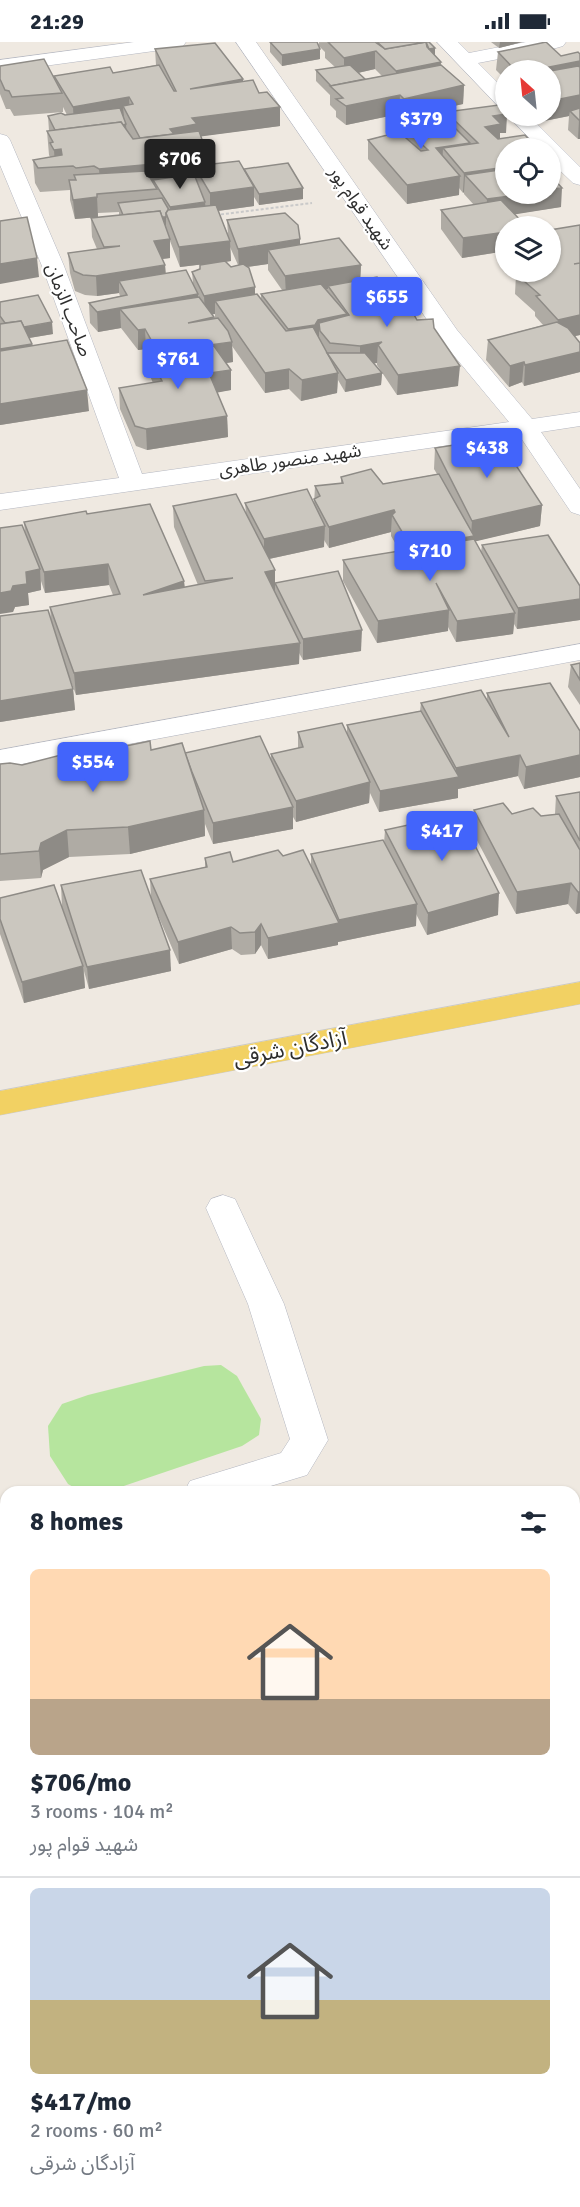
<!DOCTYPE html>
<html lang="en">
<head>
<meta charset="utf-8">
<style>
  :root { --surface:#fff; --page:#f2f2f3; --text:#1f2937; --muted:#747a83; --line:#e0e1e3; --accent:#4264fb }
  body { margin:0; font-family:Signika,"Noto Sans Arabic",sans-serif; background:var(--page); color:var(--text); height:100vh; display:flex; flex-direction:column; font-size:22px; white-space:nowrap }
  * { box-sizing:border-box; margin:0 }
  p { font-size:20px; color:var(--muted) }
  .icon { flex:none; width:33px; height:33px; fill:none; stroke:currentColor; stroke-width:2; stroke-linecap:round; stroke-linejoin:round }
  .map { position:relative; flex:1; overflow:hidden }
  .details { position:absolute; left:0px; top:1444px; width:580px; height:722px; display:flex; flex-direction:column; background:var(--surface); border-radius:18px 18px 0 0; box-shadow:0 2px 4px #0004 }
  .details>* { flex:none }
  .needle { width:39px; rotate:333deg }
  .buttons { position:absolute; left:495px; top:18px; display:grid; gap:12px }
  .buttons a { display:grid; place-items:center; width:66px; height:66px; border-radius:50%; background:var(--surface); box-shadow:0 2px 4px #0004; font-size:30px }
  .price { position:absolute; translate:-50% -51px; padding:0 14px; border-radius:6px; background:var(--accent); color:#fff; font-size:20px; line-height:39px; filter:drop-shadow(0 2px 3px #0008) }
  .price::after { content:''; position:absolute; left:50%; top:36px; width:18px; height:14px; margin-left:-9px; background:inherit; clip-path:polygon(0 0,100% 0,50% 100%) }
  .price.on { background:#222; color:#fff }
  ul { padding:0; list-style:none }
  li { display:grid; align-content:center; gap:12px; height:318px; padding:0 30px }
  li+li { border-top:2px solid var(--line) }
  li span { display:grid; place-items:center; height:186px; border-radius:9px; color:#555 }
  li>.icon { margin-inline-start:auto }
  span .icon { width:108px; height:108px; fill:#fffc; stroke-width:1 }
  li b { font-size:26px }
  h2 { display:flex; justify-content:space-between; align-items:center; height:72px; padding:0 30px; font-size:26px }
  .status { display:flex; justify-content:space-between; align-items:center; height:42px; padding:0 30px; background:var(--surface); direction:ltr }
  .status svg { height:16px; fill:currentColor }
  .map>svg:first-child { display:block }
  .green { fill:#b6e59e }
  .lines { fill:none; stroke-linecap:round; stroke-linejoin:round }
  .minor-casing { stroke:#b4b7c1; stroke-width:1 }
  .major-casing { stroke:#c9c9c9; stroke-width:1 }
  .path { stroke:#c9c9c9; stroke-width:2; stroke-dasharray:3 2; stroke-linecap:butt }
  .minor { fill:#fff; fill-rule:evenodd }
  .major { fill:#f2d163; fill-rule:evenodd }
  .wall { fill:#afaba4; fill-rule:evenodd }
  .shaded-wall { fill:#8e8b86 }
  .building { fill:#cbc7bf; stroke:#8e8b86; stroke-width:1.5 }
  .labels { text-anchor:middle; dominant-baseline:central; stroke-width:4.5; stroke-linejoin:round; paint-order:stroke }
  .far-street-label { font-size:18px; fill:#2e2e2e; stroke:#fff }
  .street-label { font-size:22px; fill:#2e2e2e; stroke:#fff }
</style>
</head>
<body>
<div class="status"><b>21:29</b><svg viewBox="0 0 49 12"><path d="M0 12V9h3v3zM5 12V6h3v6zM10 12V3h3v9zM15 12V0h3v12zM26 1h20v11H26zM47 4h2v5h-2z"/></svg></div>
<div class="map">
<svg width="580" height="2165" viewBox="0 0 580 2165">
  <rect width="100%" height="100%" fill="#efe9e1"/>
  <path class="green" d="M 221,1323 L 237,1334 L 261,1377 L 259,1393 L 242,1404 L 106,1450 L 82,1450 L 68,1442 L 50,1414 L 48,1384 L 62,1362 L 88,1353 L 204,1324 Z"/>
  <g class="lines">
    <g class="minor-casing">
      <g id="minor">
        <path d="M 134,0 L 186,0 L 183,4 L 176,6 L 0,30 L 0,18 Z"/>
        <path d="M 236,0 L 256,0 L 457,288 L 532,377 L 580,370 L 580,384 L 541,390 L 580,447 L 580,473 L 571,470 L 519,393 L 0,468 L 0,452 L 119,436 L 42,224 L 0,123 L 0,92 L 7,94 L 10,98 L 64,224 L 142,432 L 509,380 L 441,298 Z"/>
        <path d="M 437,0 L 458,0 L 469,11 L 526,0 L 566,0 L 563,4 L 556,6 L 478,21 L 506,49 L 506,67 L 499,65 Z"/>
        <path d="M 508,74 L 529,74 L 580,125 L 580,143 L 573,141 L 550,119 L 550,106 L 539,106 Z"/>
        <path d="M 580,602 L 580,618 L 0,726 L 0,708 Z"/>
        <path d="M 223,1153 L 235,1157 L 284,1262 L 328,1398 L 307,1433 L 251,1450 L 184,1450 L 190,1439 L 281,1411 L 290,1397 L 248,1262 L 206,1166 L 211,1157 Z"/>
        <path d="M 6,1496 L 6,1528 L 0,1530 L 0,1498 Z"/>
      </g>
    </g>
    <g class="major-casing">
      <path id="major" d="M 580,940 L 580,962 L 0,1073 L 0,1049 Z"/>
    </g>
    <path class="path" d="M 216,173 L 312,161"/>
    <use href="#minor" class="minor"/>
    <use href="#major" class="major"/>
  </g>
  <g class="wall">
    <path d="M 270,0 L 320,7 L 320,17 L 282,24 L 270,10 Z"/>
    <path d="M 319,0 L 429,0 L 435,6 L 435,14 L 441,23 L 464,43 L 463,62 L 403,75 L 399,72 L 346,83 L 336,75 L 336,69 L 330,63 L 330,53 L 316,39 L 316,28 L 335,25 L 325,16 L 325,10 L 319,4 ZM 375,27 L 382,34 L 365,37 L 358,31 Z"/>
    <path d="M 491,0 L 522,0 L 499,6 Z"/>
    <path d="M 155,7 L 243,37 L 243,39 L 259,51 L 280,84 L 201,94 L 209,122 L 244,127 L 303,146 L 303,157 L 259,163 L 254,155 L 254,164 L 218,169 L 228,192 L 227,178 L 300,197 L 300,203 L 361,223 L 360,238 L 417,278 L 434,286 L 458,344 L 397,353 L 377,323 L 377,321 L 373,321 L 382,331 L 381,343 L 345,350 L 338,338 L 337,351 L 301,359 L 289,347 L 265,351 L 232,304 L 233,320 L 226,321 L 231,348 L 217,350 L 227,374 L 228,395 L 147,408 L 136,404 L 120,367 L 119,346 L 153,341 L 150,334 L 149,314 L 150,314 L 146,307 L 138,308 L 121,286 L 98,290 L 90,281 L 89,261 L 120,254 L 119,251 L 97,254 L 85,253 L 75,249 L 70,231 L 68,211 L 97,207 L 92,195 L 91,176 L 119,173 L 119,170 L 98,171 L 98,175 L 75,177 L 70,158 L 70,148 L 40,150 L 35,141 L 33,118 L 50,115 L 49,113 L 47,89 L 49,89 L 48,74 L 67,73 L 63,65 L 63,70 L 14,74 L 10,67 L 6,67 L 0,52 L 0,24 L 54,37 L 54,34 L 113,31 L 156,23 ZM 170,199 L 180,225 L 212,221 L 192,230 L 193,241 L 166,232 L 165,223 L 162,217 L 170,216 ZM 230,205 L 238,223 L 231,225 L 226,220 L 231,219 ZM 268,222 L 268,228 L 282,248 L 261,252 L 261,258 L 255,252 L 255,245 L 247,225 ZM 212,272 L 215,272 L 215,277 L 214,277 Z"/>
    <path d="M 498,10 L 561,14 L 580,12 L 580,97 L 578,97 L 568,88 L 569,74 L 539,80 L 531,74 L 550,74 L 550,28 L 506,28 L 506,38 L 496,28 Z"/>
    <path d="M 446,70 L 506,91 L 500,91 L 500,97 L 533,102 L 532,106 L 506,106 L 561,165 L 514,172 L 506,184 L 506,209 L 462,216 L 441,187 L 441,168 L 474,163 L 464,152 L 464,150 L 463,151 L 459,146 L 459,153 L 407,162 L 368,117 L 368,98 L 397,90 L 398,80 L 445,76 Z"/>
    <path d="M 580,183 L 580,293 L 575,294 L 580,301 L 580,330 L 524,344 L 522,340 L 509,345 L 486,318 L 488,298 L 543,283 L 535,274 L 535,270 L 515,252 L 516,232 L 550,230 Z"/>
    <path d="M 0,260 L 53,292 L 29,296 L 32,304 L 89,369 L 0,383 Z"/>
    <path d="M 435,406 L 542,463 L 540,484 L 475,499 L 481,510 L 482,503 L 580,544 L 580,578 L 517,587 L 514,582 L 513,592 L 456,600 L 448,585 L 448,589 L 377,601 L 343,539 L 343,518 L 400,509 L 391,494 L 391,490 L 329,506 L 324,498 L 324,505 L 269,517 L 275,528 L 275,549 L 274,550 L 275,552 L 275,541 L 361,609 L 303,618 L 299,611 L 299,622 L 76,653 L 69,634 L 73,647 L 75,668 L 0,680 L 0,574 L 51,578 L 50,565 L 113,553 L 109,543 L 45,551 L 41,539 L 41,548 L 28,551 L 29,563 L 15,565 L 13,570 L 25,491 L 24,480 L 87,472 L 184,539 L 185,545 L 198,543 L 174,485 L 173,464 L 246,471 L 245,461 L 314,463 L 315,444 L 341,441 L 341,435 L 383,442 L 437,432 L 434,427 Z"/>
    <path d="M 580,621 L 580,663 L 568,645 L 571,623 Z"/>
    <path d="M 487,651 L 580,689 L 580,735 L 524,747 L 518,734 L 458,747 L 458,756 L 379,770 L 370,751 L 369,761 L 296,780 L 293,775 L 293,787 L 213,802 L 205,782 L 205,794 L 130,812 L 69,815 L 43,828 L 41,836 L 0,839 L 0,722 L 22,723 L 97,710 L 151,708 L 271,718 L 271,712 L 298,706 L 298,690 L 347,691 L 347,683 L 420,669 L 421,661 L 487,658 Z"/>
    <path d="M 580,750 L 580,871 L 576,872 L 568,862 L 516,872 L 472,789 L 474,768 L 541,774 L 555,772 L 556,754 Z"/>
    <path d="M 385,788 L 498,873 L 427,893 L 416,872 L 416,884 L 338,900 L 338,903 L 268,917 L 261,903 L 255,912 L 241,913 L 232,907 L 179,922 L 157,871 L 171,929 L 89,947 L 84,929 L 85,946 L 24,961 L 0,892 L 0,856 L 72,892 L 62,865 L 61,843 L 151,856 L 150,837 L 205,825 L 205,816 L 233,820 L 283,814 L 311,824 L 311,812 L 384,801 Z"/>
  </g>
  <g class="shaded-wall">
    <path d="M 375,0 L 375,27 L 344,34 L 344,16 Z"/>
    <path d="M 500,0 L 522,0 L 499,6 Z"/>
    <path d="M 435,6 L 435,17 L 391,13 Z"/>
    <path d="M 320,7 L 320,17 L 282,24 L 282,13 Z"/>
    <path d="M 580,19 L 580,38 L 550,44 L 550,28 L 534,28 Z"/>
    <path d="M 441,20 L 440,39 L 396,48 L 396,29 Z"/>
    <path d="M 243,37 L 243,56 L 190,47 Z"/>
    <path d="M 464,43 L 463,62 L 403,75 L 404,57 Z"/>
    <path d="M 400,53 L 399,72 L 346,83 L 346,64 Z"/>
    <path d="M 580,53 L 580,72 L 570,69 L 569,74 L 539,80 L 540,74 L 550,74 L 550,59 Z"/>
    <path d="M 129,55 L 130,74 L 123,64 L 124,75 L 74,84 L 73,65 Z"/>
    <path d="M 280,65 L 280,84 L 197,95 L 176,113 L 170,87 L 192,76 Z"/>
    <path d="M 506,72 L 506,74 L 507,74 L 506,91 L 500,91 L 500,101 L 485,85 L 493,74 Z"/>
    <path d="M 579,78 L 580,78 L 580,97 L 578,97 Z"/>
    <path d="M 126,82 L 127,101 L 55,125 L 54,108 Z"/>
    <path d="M 470,101 L 469,120 L 443,106 L 442,124 L 436,106 Z"/>
    <path d="M 533,102 L 532,106 L 515,106 Z"/>
    <path d="M 209,117 L 210,141 L 194,124 L 195,142 L 153,138 L 153,146 L 101,151 L 99,127 Z"/>
    <path d="M 506,125 L 506,144 L 465,133 L 464,150 L 463,151 L 464,131 Z"/>
    <path d="M 460,134 L 459,153 L 407,162 L 407,143 Z"/>
    <path d="M 254,145 L 254,164 L 210,170 L 210,151 Z"/>
    <path d="M 303,146 L 303,157 L 259,163 L 259,152 Z"/>
    <path d="M 562,146 L 561,165 L 486,177 L 487,157 L 524,152 L 550,152 L 550,147 Z"/>
    <path d="M 97,155 L 98,175 L 75,177 L 73,158 Z"/>
    <path d="M 205,160 L 206,171 L 170,174 L 170,165 Z"/>
    <path d="M 166,175 L 166,186 L 126,180 Z"/>
    <path d="M 506,190 L 506,209 L 462,216 L 463,196 Z"/>
    <path d="M 170,197 L 170,216 L 154,218 L 154,199 Z"/>
    <path d="M 300,197 L 300,217 L 268,208 L 268,222 L 239,226 L 238,207 Z"/>
    <path d="M 230,199 L 231,219 L 180,225 L 179,205 Z"/>
    <path d="M 37,216 L 39,235 L 0,242 L 0,222 Z"/>
    <path d="M 165,223 L 166,243 L 119,239 L 119,251 L 97,254 L 96,234 Z"/>
    <path d="M 361,223 L 360,242 L 328,244 L 328,247 L 286,253 L 285,234 Z"/>
    <path d="M 255,245 L 255,265 L 215,259 L 215,272 L 205,274 L 204,254 Z"/>
    <path d="M 198,252 L 198,272 L 120,267 L 121,286 L 98,290 L 97,270 Z"/>
    <path d="M 347,272 L 347,292 L 319,281 L 319,298 L 288,307 L 288,287 L 318,278 Z"/>
    <path d="M 580,273 L 580,293 L 556,298 L 558,278 Z"/>
    <path d="M 52,280 L 53,292 L 11,299 L 10,288 Z"/>
    <path d="M 145,287 L 146,307 L 138,308 L 138,288 Z"/>
    <path d="M 232,300 L 233,320 L 159,331 L 158,310 Z"/>
    <path d="M 382,300 L 378,303 L 377,321 L 360,324 L 360,304 Z"/>
    <path d="M 32,302 L 34,322 L 0,327 L 0,307 Z"/>
    <path d="M 580,310 L 580,330 L 524,344 L 525,323 Z"/>
    <path d="M 524,320 L 522,340 L 509,345 L 510,324 Z"/>
    <path d="M 460,324 L 458,344 L 397,353 L 398,333 Z"/>
    <path d="M 289,327 L 289,347 L 265,351 L 265,331 Z"/>
    <path d="M 231,328 L 231,348 L 210,352 L 209,331 Z"/>
    <path d="M 338,331 L 337,351 L 301,359 L 302,338 Z"/>
    <path d="M 382,331 L 381,343 L 345,350 L 346,338 Z"/>
    <path d="M 87,348 L 89,369 L 0,383 L 0,362 Z"/>
    <path d="M 227,374 L 228,395 L 147,408 L 146,387 Z"/>
    <path d="M 542,463 L 540,484 L 473,500 L 411,526 L 411,505 L 471,494 L 472,479 Z"/>
    <path d="M 394,468 L 394,476 L 392,473 L 391,490 L 329,506 L 329,485 Z"/>
    <path d="M 325,484 L 324,505 L 264,518 L 264,497 Z"/>
    <path d="M 108,522 L 109,543 L 45,551 L 44,530 Z"/>
    <path d="M 40,527 L 41,548 L 28,551 L 29,563 L 15,565 L 13,570 L 0,572 L 0,551 L 13,544 L 26,530 Z"/>
    <path d="M 275,528 L 275,549 L 265,551 L 265,530 Z"/>
    <path d="M 184,539 L 185,561 L 143,553 Z"/>
    <path d="M 580,557 L 580,578 L 517,587 L 518,566 Z"/>
    <path d="M 449,568 L 448,589 L 377,601 L 378,579 Z"/>
    <path d="M 515,571 L 513,592 L 456,600 L 457,579 Z"/>
    <path d="M 362,588 L 361,609 L 303,618 L 303,597 Z"/>
    <path d="M 300,601 L 299,622 L 76,653 L 74,631 Z"/>
    <path d="M 73,647 L 75,668 L 0,680 L 0,659 Z"/>
    <path d="M 520,713 L 518,734 L 458,747 L 458,756 L 379,770 L 380,749 L 456,735 L 456,726 Z"/>
    <path d="M 580,713 L 580,735 L 524,747 L 526,725 Z"/>
    <path d="M 370,740 L 369,761 L 296,780 L 296,759 Z"/>
    <path d="M 293,765 L 293,787 L 213,802 L 213,781 Z"/>
    <path d="M 204,768 L 205,794 L 130,812 L 128,785 Z"/>
    <path d="M 67,788 L 69,815 L 43,828 L 41,836 L 39,809 L 41,801 Z"/>
    <path d="M 571,841 L 568,862 L 516,872 L 517,850 Z"/>
    <path d="M 578,850 L 580,850 L 580,871 L 576,872 Z"/>
    <path d="M 499,851 L 498,873 L 427,893 L 428,871 Z"/>
    <path d="M 417,862 L 416,884 L 338,900 L 338,903 L 268,917 L 268,896 L 339,881 L 339,878 Z"/>
    <path d="M 261,882 L 261,903 L 255,912 L 255,890 Z"/>
    <path d="M 231,885 L 232,907 L 179,922 L 178,900 Z"/>
    <path d="M 170,908 L 171,929 L 89,947 L 87,925 Z"/>
    <path d="M 83,924 L 85,946 L 24,961 L 22,940 Z"/>
  </g>
  <g class="building">
    <path d="M 270,0 L 317,0 L 320,7 L 282,13 Z"/>
    <path d="M 328,0 L 375,0 L 385,7 L 426,0 L 427,5 L 441,20 L 396,29 L 376,9 L 344,16 Z"/>
    <path d="M 377,0 L 429,0 L 435,6 L 429,7 L 426,0 L 385,7 Z"/>
    <path d="M 546,0 L 561,14 L 578,10 L 580,12 L 580,19 L 534,28 L 515,28 L 498,10 Z"/>
    <path d="M 215,1 L 243,37 L 190,47 L 253,38 L 259,51 L 267,50 L 280,65 L 192,76 L 197,82 L 170,87 L 174,92 L 140,96 L 123,64 L 133,62 L 129,55 L 73,65 L 54,34 L 110,25 L 113,31 L 159,23 L 174,49 L 176,49 L 155,7 Z"/>
    <path d="M 44,17 L 62,51 L 12,55 L 9,49 L 5,48 L 0,37 L 0,24 Z"/>
    <path d="M 350,23 L 365,37 L 331,44 L 316,28 Z"/>
    <path d="M 441,23 L 464,43 L 404,57 L 400,53 L 346,64 L 336,57 L 343,56 L 330,44 Z"/>
    <path d="M 578,24 L 580,25 L 580,53 L 550,59 L 550,29 Z"/>
    <path d="M 499,63 L 506,70 L 506,72 L 493,74 L 501,82 L 485,85 L 498,97 L 525,93 L 533,102 L 515,106 L 516,106 L 506,106 L 506,125 L 464,131 L 443,106 L 478,101 L 446,70 Z"/>
    <path d="M 120,66 L 126,82 L 123,83 L 121,80 L 55,88 L 48,74 L 61,71 L 65,73 Z"/>
    <path d="M 580,66 L 580,78 L 579,78 L 570,69 Z"/>
    <path d="M 441,72 L 470,101 L 436,106 L 460,134 L 407,143 L 368,98 L 399,90 L 421,109 L 428,108 L 398,80 Z"/>
    <path d="M 121,80 L 133,97 L 199,89 L 209,117 L 99,127 L 94,124 L 76,126 L 73,124 L 38,126 L 33,118 L 62,113 L 61,107 L 54,108 L 50,101 L 53,100 L 47,89 Z"/>
    <path d="M 239,119 L 254,145 L 210,151 L 194,124 Z"/>
    <path d="M 288,121 L 303,146 L 259,152 L 244,127 Z"/>
    <path d="M 506,127 L 506,152 L 524,152 L 487,157 L 465,133 Z"/>
    <path d="M 146,129 L 157,147 L 97,152 L 97,155 L 73,158 L 69,138 L 76,138 L 74,133 Z"/>
    <path d="M 194,132 L 205,160 L 170,165 L 153,138 Z"/>
    <path d="M 550,133 L 562,146 L 550,147 Z"/>
    <path d="M 162,156 L 169,168 L 168,168 L 166,171 L 166,175 L 162,175 L 160,169 L 123,173 L 118,161 Z"/>
    <path d="M 501,158 L 526,184 L 506,184 L 506,190 L 463,196 L 441,168 Z"/>
    <path d="M 216,163 L 230,199 L 179,205 L 166,171 L 168,168 Z"/>
    <path d="M 160,169 L 170,197 L 154,199 L 165,223 L 96,234 L 83,233 L 74,229 L 68,211 L 120,204 L 104,205 L 91,176 Z"/>
    <path d="M 285,171 L 298,183 L 300,197 L 238,207 L 227,178 Z"/>
    <path d="M 27,175 L 37,216 L 0,222 L 0,179 Z"/>
    <path d="M 580,183 L 580,221 L 574,222 L 580,221 L 580,273 L 558,278 L 536,254 L 540,253 L 516,232 L 530,230 L 550,230 L 550,188 Z"/>
    <path d="M 339,196 L 361,223 L 285,234 L 268,208 Z"/>
    <path d="M 225,219 L 231,225 L 243,222 L 249,226 L 255,245 L 204,254 L 192,230 L 200,227 L 200,223 Z"/>
    <path d="M 186,228 L 198,252 L 97,270 L 89,261 L 127,253 L 119,239 Z"/>
    <path d="M 377,235 L 405,264 L 409,264 L 417,278 L 433,277 L 434,286 L 460,324 L 398,333 L 378,303 L 382,300 L 360,304 L 330,301 L 320,289 L 319,281 L 349,273 L 328,244 Z"/>
    <path d="M 321,242 L 347,272 L 318,278 L 315,283 L 288,287 L 261,252 Z"/>
    <path d="M 257,252 L 286,289 L 313,285 L 338,331 L 302,338 L 289,327 L 265,331 L 215,259 Z"/>
    <path d="M 38,253 L 52,280 L 24,285 L 21,279 L 5,281 L 0,274 L 0,260 Z"/>
    <path d="M 199,255 L 214,275 L 188,281 L 218,276 L 228,289 L 232,300 L 158,310 L 145,287 L 138,288 L 120,267 Z"/>
    <path d="M 21,279 L 32,302 L 0,307 L 0,282 Z"/>
    <path d="M 557,280 L 568,286 L 580,301 L 580,310 L 525,323 L 524,320 L 510,324 L 488,298 Z"/>
    <path d="M 67,298 L 87,348 L 0,362 L 0,309 Z"/>
    <path d="M 214,304 L 231,328 L 209,331 L 227,374 L 146,387 L 135,384 L 119,346 L 162,339 L 149,314 Z"/>
    <path d="M 327,311 L 365,311 L 382,331 L 346,338 Z"/>
    <path d="M 498,396 L 542,463 L 472,479 L 435,406 Z"/>
    <path d="M 371,427 L 383,442 L 439,432 L 474,494 L 411,505 L 392,473 L 395,470 L 394,468 L 329,485 L 314,457 L 320,454 L 315,444 L 343,441 L 341,435 Z"/>
    <path d="M 307,447 L 325,484 L 264,497 L 245,461 Z"/>
    <path d="M 236,452 L 275,528 L 265,530 L 300,601 L 74,631 L 50,565 L 120,552 L 108,522 L 44,530 L 24,480 L 86,469 L 87,472 L 150,462 L 184,539 L 143,553 L 233,536 L 205,539 L 173,464 Z"/>
    <path d="M 22,483 L 40,527 L 26,530 L 27,542 L 13,544 L 11,549 L 0,551 L 0,486 Z"/>
    <path d="M 548,493 L 580,544 L 580,557 L 518,566 L 482,503 Z"/>
    <path d="M 474,497 L 515,571 L 457,579 L 436,541 L 449,568 L 378,579 L 343,518 Z"/>
    <path d="M 338,529 L 362,588 L 303,597 L 275,541 Z"/>
    <path d="M 48,568 L 73,647 L 0,659 L 0,574 Z"/>
    <path d="M 580,621 L 580,638 L 571,623 Z"/>
    <path d="M 550,641 L 580,689 L 580,713 L 526,725 L 520,713 L 456,726 L 421,661 L 481,648 L 509,695 L 487,651 Z"/>
    <path d="M 421,669 L 459,735 L 380,749 L 347,683 Z"/>
    <path d="M 342,681 L 370,740 L 296,759 L 271,712 L 303,705 L 298,690 Z"/>
    <path d="M 260,694 L 293,765 L 213,781 L 192,730 L 185,711 Z"/>
    <path d="M 150,699 L 151,708 L 182,701 L 204,768 L 128,785 L 67,788 L 41,801 L 39,809 L 0,812 L 0,722 L 10,721 L 22,723 L 92,705 L 97,710 Z"/>
    <path d="M 580,750 L 580,799 L 556,754 Z"/>
    <path d="M 503,761 L 512,772 L 533,766 L 541,774 L 559,772 L 580,808 L 580,850 L 578,850 L 571,841 L 517,850 L 474,768 Z"/>
    <path d="M 459,772 L 499,851 L 428,871 L 385,788 Z"/>
    <path d="M 383,798 L 417,862 L 339,878 L 311,812 Z"/>
    <path d="M 278,808 L 283,814 L 303,808 L 339,881 L 268,896 L 261,882 L 255,890 L 240,891 L 231,885 L 178,900 L 150,837 L 207,825 L 205,816 L 230,810 L 233,820 Z"/>
    <path d="M 141,828 L 170,908 L 87,925 L 61,843 Z"/>
    <path d="M 54,843 L 83,924 L 22,940 L 0,877 L 0,856 Z"/>
  </g>
  <g class="labels">
    <g class="far-street-label">
      <text transform="translate(361 166) rotate(55)">شهید قوام پور</text>
      <text transform="translate(69 268) rotate(69)">صاحب الزمان</text>
      <text transform="translate(290 418) rotate(-8)">شهید منصور طاهری</text>
    </g>
    <g class="street-label">
      <text transform="translate(290 1006) rotate(-11)">آزادگان شرقی</text>
    </g>
  </g>
</svg>
<div class="buttons">
<a><svg class="needle" viewBox="-14 -14 28 28"><path d="M0-13l5 13h-10z" fill="#e53935"/><path d="M0 13l5-13h-10z" fill="#747a83"/></svg></a>
<a><svg class="icon" aria-label="locate" viewBox="0 0 24 24"><circle cx="12" cy="12" r="6"/><path d="M12 2v4M12 18v4M2 12h4M18 12h4"/></svg></a>
<a><svg class="icon" aria-label="layers" viewBox="0 0 24 24"><path d="M12 4l9 5-9 5-9-5zM3 14l9 5 9-5"/></svg></a>
</div>
<b class="price" style="left:421px;top:108px">$379</b>
<b class="price on" style="left:180px;top:148px">$706</b>
<b class="price" style="left:387px;top:286px">$655</b>
<b class="price" style="left:178px;top:348px">$761</b>
<b class="price" style="left:487px;top:437px">$438</b>
<b class="price" style="left:430px;top:540px">$710</b>
<b class="price" style="left:93px;top:751px">$554</b>
<b class="price" style="left:442px;top:820px">$417</b>
<section class="details">
<h2>8 homes<svg class="icon" aria-label="filters" viewBox="0 0 24 24"><path d="M4 7h16M4 17h16"/><circle cx="9" cy="7" r="2"/><circle cx="15" cy="17" r="2"/></svg></h2>
<ul>
<li><span style="background:linear-gradient(#ffd9b3 70%,#b9a48a 0)"><svg class="icon" aria-label="home" viewBox="0 0 24 24"><path d="M3 11l9-7 9 7M6 9v11h12V9"/></svg></span><div><b>$706/mo</b><p>3 rooms · 104 m²</p><p>شهید قوام پور</p></div></li>
<li><span style="background:linear-gradient(#c9d6e8 60%,#c2b280 0)"><svg class="icon" aria-label="home" viewBox="0 0 24 24"><path d="M3 11l9-7 9 7M6 9v11h12V9"/></svg></span><div><b>$417/mo</b><p>2 rooms · 60 m²</p><p>آزادگان شرقی</p></div></li>
</ul>
</section>
</div>
</body>
</html>
